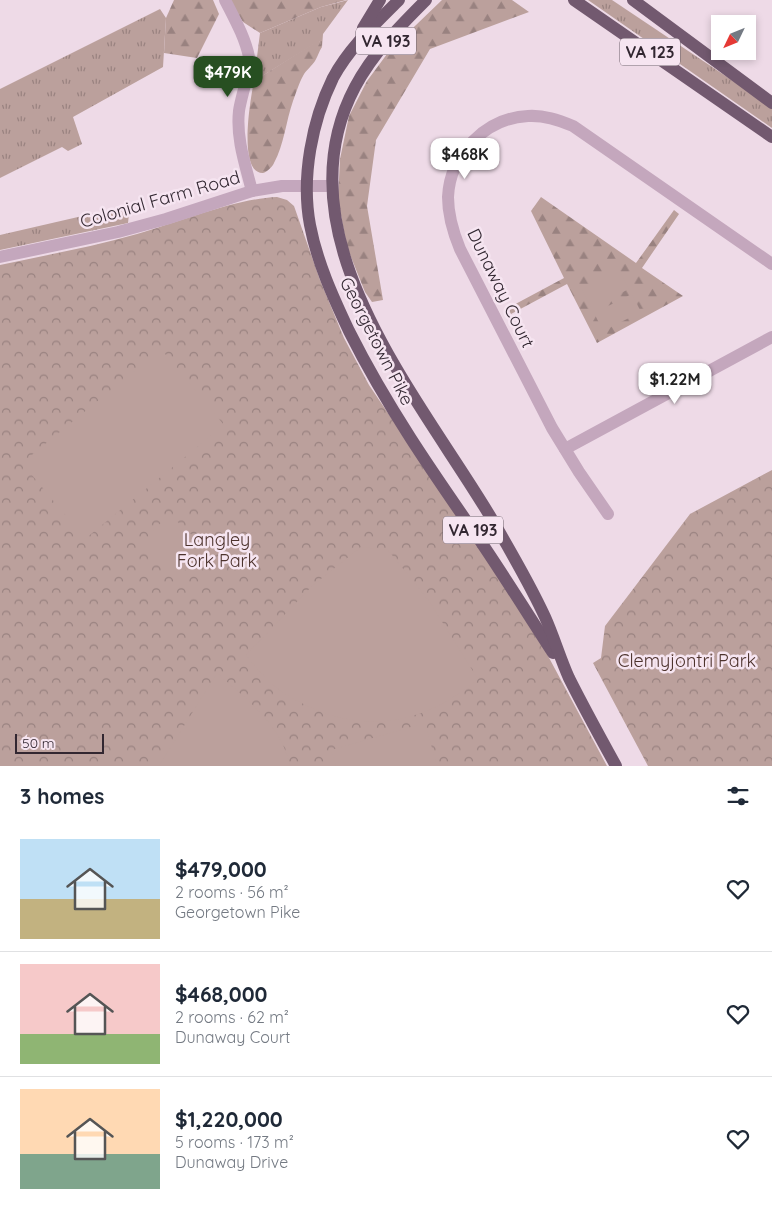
<!DOCTYPE html>
<html lang="en">
<head>
<meta charset="utf-8">
<style>
  :root { --surface:#fff; --page:#f6f6f7; --text:#1f2937; --muted:#747a83; --line:#e0e1e3; --accent:#274f21 }
  body { margin:0; font-family:Quicksand,sans-serif; background:var(--page); color:var(--text); height:100vh; display:flex; flex-direction:column; font-size:19px; white-space:nowrap }
  * { box-sizing:border-box; margin:0 }
  p { font-size:16px; color:var(--muted) }
  .icon { flex:none; width:28px; height:28px; fill:none; stroke:currentColor; stroke-width:2; stroke-linecap:round; stroke-linejoin:round }
  .map { position:relative; height:766px; overflow:hidden }
  .panel { display:flex; flex-direction:column; background:var(--surface); flex:1 }
  .panel>* { flex:none }
  .needle { width:32px; rotate:227deg }
  .tools { position:absolute; left:711px; top:15px; display:grid; gap:10px }
  .tools a { display:grid; place-items:center; width:45px; height:45px; border-radius:0px; background:var(--surface); box-shadow:0 2px 8px #0003; font-size:25px }
  .scale { position:absolute; left:15px; bottom:12px; width:89px; box-sizing:border-box; padding-left:5px; border:2px solid #322731; border-top:0; font-size:14px; line-height:18px; white-space:nowrap; color:#322731; -webkit-text-stroke:4px #f6e5f1; paint-order:stroke }
  .price { position:absolute; translate:-50% -42px; padding:0 11px; border-radius:10px; background:#fff; color:#222; font-size:16px; line-height:32px; filter:drop-shadow(0 1px 2px #0008) }
  .price::after { content:''; position:absolute; left:50%; top:30px; width:15px; height:11px; margin-left:-8px; background:inherit; clip-path:polygon(0 0,100% 0,50% 100%) }
  .price.selected { background:var(--accent); color:#fff }
  ul { padding:0; list-style:none }
  li { display:flex; align-items:center; gap:15px; height:125px; padding:0 20px }
  li+li { border-top:1px solid var(--line) }
  li span { display:grid; place-items:center; flex:none; width:140px; height:100px; border-radius:0px; color:#555 }
  li>.icon { margin-inline-start:auto }
  span .icon { width:60px; height:60px; fill:#fffc; stroke-width:1 }
  li b { font-size:21px }
  h2 { display:flex; justify-content:space-between; align-items:center; height:60px; padding:0 20px; font-size:21px }
  .map>svg:first-child { display:block }
  .grass { fill:url(#grass-tufts) }
  .forest { fill:url(#forest-firs) }
  .park { fill:url(#park-crowns) }
  .pitch { fill:#bba09c }
  .lines { fill:none; stroke-linecap:round; stroke-linejoin:round }
  .street { stroke:#c4a7bd; stroke-width:12 }
  .primary { stroke:#72596f; stroke-width:12 }
  .labels { text-anchor:middle; dominant-baseline:central; stroke-width:5; stroke-linejoin:round; paint-order:stroke }
  .shield { fill:#f6e5f1; stroke:#6d606b; stroke-width:1 }
  .shield-label { font-size:16px; font-weight:bold; fill:#322731 }
  .street-label { font-size:18px; fill:#322731; stroke:#f6e5f1 }
  .park-label { font-size:18px; fill:#4d332d; stroke:#f6e5f1 }
</style>
</head>
<body>
<div class="map">
<svg width="772" height="766" viewBox="0 0 772 766">
  <defs>
    <pattern id="grass-tufts" width="24" height="20" patternUnits="userSpaceOnUse" patternTransform="scale(1.25)"><rect width="24" height="20" fill="#bba09c"/><path d="M3 7l-1-3M5 7V3M7 7l1-3M15 17l-1-3M17 17v-4M19 17l1-3" fill="none" stroke="#998280"/></pattern>
    <pattern id="forest-firs" width="22" height="20" patternUnits="userSpaceOnUse" patternTransform="scale(1.25)"><rect width="22" height="20" fill="#bba09c"/><path d="M5 1l3.5 6h-7zM16 11l3.5 6h-7z" fill="#998280"/></pattern>
    <pattern id="park-crowns" width="20" height="18" patternUnits="userSpaceOnUse" patternTransform="scale(1.25)"><rect width="20" height="18" fill="#bba09c"/><path d="M2 6a3 3 0 1 1 6 0M12 15a3 3 0 1 1 6 0" fill="none" stroke="#998280"/></pattern>
  </defs>
  <rect width="100%" height="100%" fill="#eedae7"/>
  <g class="grass">
    <path d="M 348,0 L 323,34 L 322,47 L 319,41 L 254,81 L 260,33 L 321,7 Z"/>
    <path d="M 588,0 L 612,0 L 760,99 L 772,108 L 772,128 Z"/>
    <path d="M 160,9 L 166,18 L 163,67 L 73,117 L 82,144 L 68,151 L 62,147 L 0,178 L 0,89 Z"/>
    <path d="M 130,205 L 128,223 L 0,250 L 0,235 Z"/>
  </g>
  <g class="forest">
    <path d="M 174,0 L 213,0 L 219,14 L 197,58 L 164,53 L 166,18 Z"/>
    <path d="M 228,0 L 346,0 L 321,7 L 260,33 L 243,22 Z"/>
    <path d="M 442,0 L 512,0 L 529,12 L 430,49 L 376,140 L 367,206 L 383,300 L 372,302 L 365,292 L 347,247 L 338,200 L 340,159 L 349,116 L 367,81 L 390,50 Z"/>
    <path d="M 319,40 L 322,47 C 319,51 318,56 315,61 C 312,66 306,70 303,76 C 299,83 296,93 293,101 C 286,121 284,145 274,163 C 273,166 267,172 263,173 C 237,174 251,96 254,81 Z"/>
    <path d="M 541,197 L 636,263 L 674,210 L 679,214 L 642,268 L 683,296 L 597,343 L 567,284 L 511,314 L 508,308 L 564,278 L 531,211 Z"/>
  </g>
  <g class="park">
    <path d="M 277,197 L 287,200 L 294,206 L 320,280 L 344,338 L 369,385 L 532,626 L 607,766 L 0,766 L 0,265 C 46,255 92,247 137,234 C 180,222 234,199 277,197 Z"/>
    <path d="M 772,470 L 772,766 L 648,766 L 593,663 L 601,658 L 605,626 L 690,514 Z"/>
  </g>
  <g class="pitch">
    <path d="M 620,271 L 629,289 L 591,308 L 582,290 Z"/>
    <path d="M 632,294 L 641,312 L 603,331 L 594,313 Z"/>
    <path d="M 161,349 L 224,425 L 85,539 L 22,463 Z"/>
    <path d="M 169,514 L 206,548 L 176,580 L 139,546 Z"/>
    <path d="M 361,547 L 388,550 L 429,601 L 478,679 C 418,730 351,736 284,693 C 269,684 257,668 246,655 L 312,586 Z"/>
    <path d="M 217,673 C 246,699 282,725 290,766 L 159,766 Z"/>
    <path d="M 425,723 L 437,766 L 336,766 L 331,750 Z"/>
  </g>
  <g class="lines">
    <g class="street">
      <path d="M 225,0 C 234,18 245,37 249,57 C 251,70 241,96 239,111 C 236,138 245,164 252,191"/>
      <path d="M 0,257 L 118,232 L 166,219 L 252,191 L 282,186 L 332,186"/>
      <path d="M 565,449 L 772,337"/>
      <path d="M 608,514 L 579,472 L 552,428 L 460,249 C 453,232 448,215 448,197 C 450,154 486,118 528,116 C 544,115 558,120 573,126 L 772,264"/>
    </g>
    <g class="primary">
      <path d="M 399,0 C 375,24 349,48 333,78 C 312,121 301,177 310,225 C 317,262 333,297 349,331 C 387,407 433,473 481,542 C 506,579 529,616 553,653"/>
      <path d="M 426,0 C 399,27 373,53 355,87 C 276,236 421,399 493,521 C 511,552 530,584 545,617 C 554,637 560,658 569,678 C 584,708 600,737 616,766"/>
      <path d="M 574,0 L 772,137"/>
      <path d="M 633,0 L 772,103"/>
      <path d="M 363,28 L 380,0"/>
    </g>
  </g>
  <g class="labels">
    <g class="shield">
      <rect x="356" y="27.5" width="60" height="27" rx="4"/>
      <rect x="620" y="38.5" width="60" height="27" rx="4"/>
      <rect x="443" y="516.5" width="60" height="27" rx="4"/>
    </g>
    <g class="shield-label">
      <text x="386" y="41">VA 193</text>
      <text x="650" y="52">VA 123</text>
      <text x="473" y="530">VA 193</text>
    </g>
    <g class="street-label">
      <text transform="translate(160 199) rotate(-16)">Colonial Farm Road</text>
      <text transform="translate(501 288) rotate(64)">Dunaway Court</text>
      <text transform="translate(377 341) rotate(63)">Georgetown Pike</text>
    </g>
    <g class="park-label">
      <text x="217" y="539">Langley<tspan x="217" dy="21">Fork Park</tspan></text>
      <text x="687" y="660">Clemyjontri Park</text>
    </g>
  </g>
</svg>
<div class="tools">
<a><svg class="needle" viewBox="-14 -14 28 28"><path d="M0-13l5 13h-10z" fill="#e53935"/><path d="M0 13l5-13h-10z" fill="#747a83"/></svg></a>
</div>
<div class="scale">50 m</div>
<b class="price selected" style="left:228px;top:98px">$479K</b>
<b class="price" style="left:465px;top:180px">$468K</b>
<b class="price" style="left:675px;top:405px">$1.22M</b>
</div>
<section class="panel">
<h2>3 homes<svg class="icon" aria-label="filters" viewBox="0 0 24 24"><path d="M4 7h16M4 17h16"/><circle cx="9" cy="7" r="2"/><circle cx="15" cy="17" r="2"/></svg></h2>
<ul>
<li><span style="background:linear-gradient(#bfe0f5 60%,#c2b280 0)"><svg class="icon" aria-label="home" viewBox="0 0 24 24"><path d="M3 11l9-7 9 7M6 9v11h12V9"/></svg></span><div><b>$479,000</b><p>2 rooms · 56 m²</p><p>Georgetown Pike</p></div><svg class="icon" aria-label="heart" viewBox="0 0 24 24"><path d="M12 20l-8-8c-3-5 5-10 8-4 3-6 11-1 8 4z"/></svg></li>
<li><span style="background:linear-gradient(#f6c9c9 70%,#8fb573 0)"><svg class="icon" aria-label="home" viewBox="0 0 24 24"><path d="M3 11l9-7 9 7M6 9v11h12V9"/></svg></span><div><b>$468,000</b><p>2 rooms · 62 m²</p><p>Dunaway Court</p></div><svg class="icon" aria-label="heart" viewBox="0 0 24 24"><path d="M12 20l-8-8c-3-5 5-10 8-4 3-6 11-1 8 4z"/></svg></li>
<li><span style="background:linear-gradient(#ffd9b3 65%,#7fa58c 0)"><svg class="icon" aria-label="home" viewBox="0 0 24 24"><path d="M3 11l9-7 9 7M6 9v11h12V9"/></svg></span><div><b>$1,220,000</b><p>5 rooms · 173 m²</p><p>Dunaway Drive</p></div><svg class="icon" aria-label="heart" viewBox="0 0 24 24"><path d="M12 20l-8-8c-3-5 5-10 8-4 3-6 11-1 8 4z"/></svg></li>
</ul>
</section>
</body>
</html>
